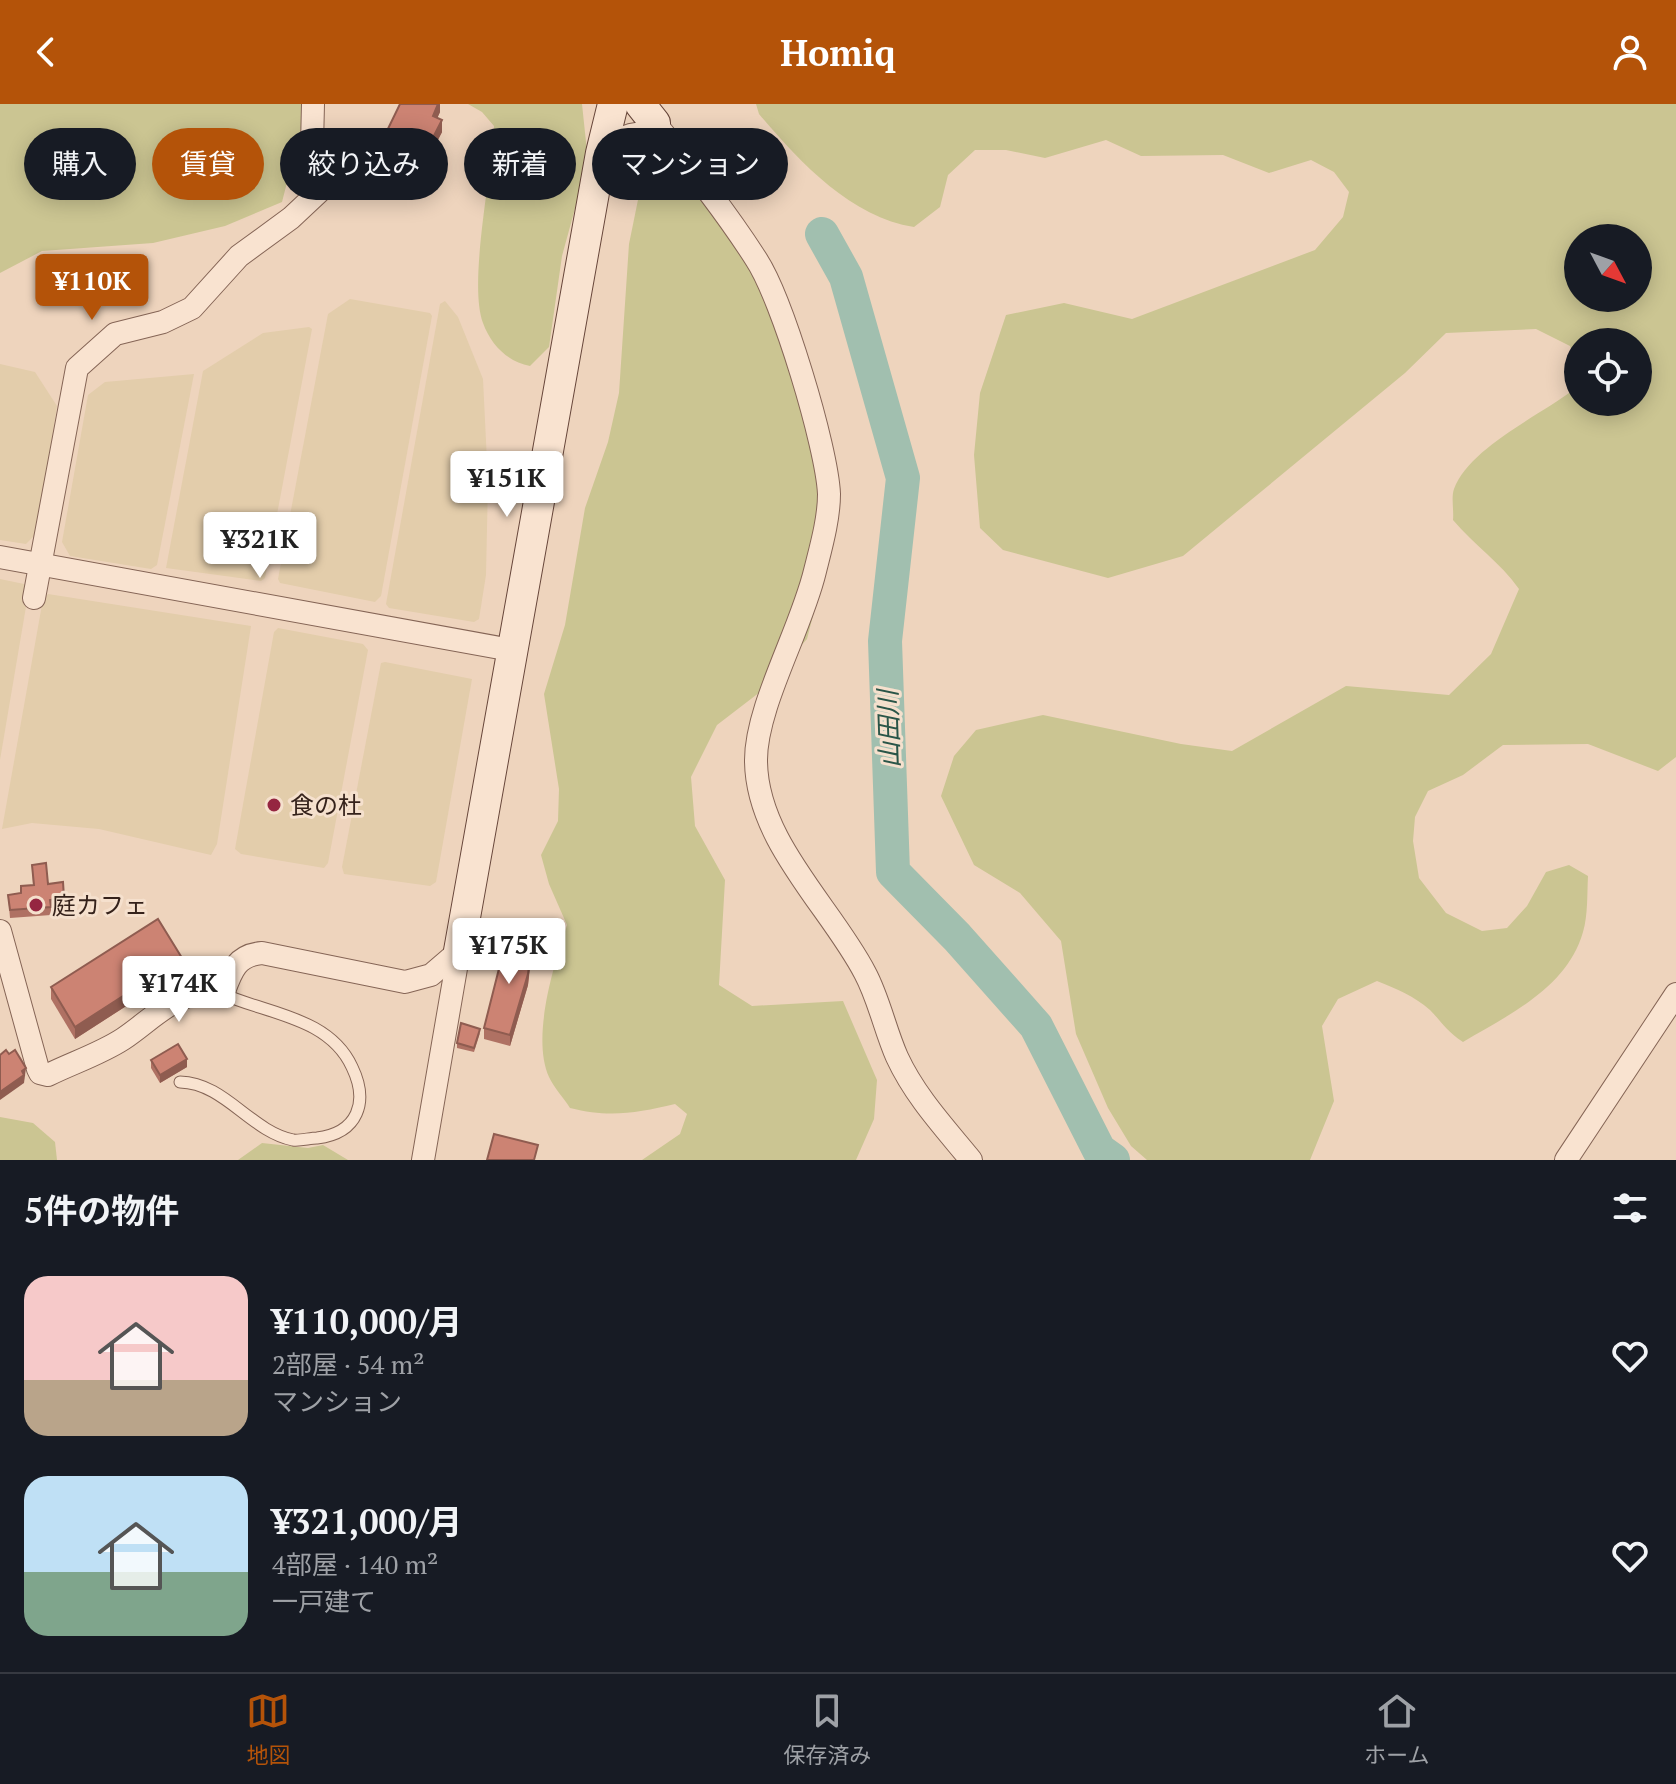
<!DOCTYPE html>
<html lang="ja">
<head>
<meta charset="utf-8">
<style>
  :root { --surface:#171b24; --page:#20242c; --text:#f1f3f6; --muted:#9ea1a6; --line:#363941; --accent:#b45309 }
  body { margin:0; font-family:"PT Serif","Noto Sans JP",serif; background:var(--page); color:var(--text); height:100vh; display:flex; flex-direction:column; font-size:30px; white-space:nowrap }
  * { box-sizing:border-box; margin:0 }
  p { font-size:26px; color:var(--muted) }
  .icon { flex:none; width:44px; height:44px; fill:none; stroke:currentColor; stroke-width:2; stroke-linecap:round; stroke-linejoin:round }
  .map { position:relative; height:1056px; overflow:hidden }
  .panel { display:flex; flex-direction:column; background:var(--surface); flex:1 }
  .panel>* { flex:none }
  .hud { position:absolute; left:24px; top:24px; width:800px; height:72px; display:flex; gap:16px }
  .needle { width:52px; rotate:131deg }
  .fabs { position:absolute; left:1564px; top:120px; display:grid; gap:16px }
  .fabs a { display:grid; place-items:center; width:88px; height:88px; border-radius:50%; background:var(--surface); box-shadow:0 4px 20px #0003; font-size:40px }
  .price { position:absolute; translate:-50% -68px; padding:0 18px; border-radius:8px; background:#fff; color:#222; font-size:26px; line-height:52px; filter:drop-shadow(0 2px 4px #0008) }
  .price::after { content:''; position:absolute; left:50%; top:48px; width:24px; height:18px; margin-left:-12px; background:inherit; clip-path:polygon(0 0,100% 0,50% 100%) }
  .price.on { background:var(--accent); color:#fff }
  ul { padding:0; list-style:none }
  li { display:flex; align-items:center; gap:24px; height:200px; padding:0 24px }
  li span { display:grid; place-items:center; flex:none; width:224px; height:160px; border-radius:24px; color:#555 }
  li>.icon { margin-inline-start:auto }
  span .icon { width:96px; height:96px; fill:#fffc; stroke-width:1 }
  li b { font-size:34px }
  h2 { display:flex; justify-content:space-between; align-items:center; height:96px; padding:0 24px; font-size:34px }
  .chip { padding:0 28px; border-radius:36px; background:var(--surface); box-shadow:0 4px 20px #0003; font-size:28px; line-height:72px }
  .chip.on { background:var(--accent); color:#fff }
  header { display:flex; justify-content:space-between; align-items:center; height:104px; padding:0 24px; background:var(--accent); color:#fff; font-size:36px; font-weight:700 }
  .dock { display:flex; justify-content:space-around; align-items:center; height:112px; border-top:2px solid var(--line); background:var(--surface); font-size:22px; color:var(--muted) }
  .dock a { display:grid; justify-items:center; gap:4px }
  .dock .on { color:var(--accent) }
  .map>svg:first-child { display:block }
  .farmland { fill:#e3cdab }
  .green { fill:#cbc592; fill-rule:evenodd }
  .lines { fill:none; stroke-linecap:round; stroke-linejoin:round }
  .river { stroke:#a1bfaf; stroke-width:34 }
  .lane-casing { stroke:#856556; stroke-width:13 }
  .street-casing { stroke:#856556; stroke-width:24 }
  .secondary-casing { stroke:#67463a; stroke-width:32 }
  .lane { stroke:#f9e3d0; stroke-width:11 }
  .street { stroke:#f9e3d0; stroke-width:22 }
  .secondary { stroke:#f9e3d0; stroke-width:30 }
  .wall { fill:#af7163 }
  .shaded-wall { fill:#8f5c50 }
  .building { fill:#cc8373; stroke:#8f5c50; stroke-width:2 }
  .poi-dot { fill:#952641; stroke:#f5e0cd; stroke-width:3 }
  .labels { text-anchor:middle; dominant-baseline:central; stroke-width:6; stroke-linejoin:round; paint-order:stroke }
  .poi-label { font-size:24px; fill:#35221b; stroke:#f5e0cd; text-anchor:start }
  .water-label { font-size:26px; font-style:italic; fill:#2a5548; stroke:#f5e0cd }
</style>
</head>
<body>
<header><svg class="icon" aria-label="back" viewBox="0 0 24 24"><path d="M15 5l-7 7 7 7"/></svg>Homiq<svg class="icon" aria-label="person" viewBox="0 0 24 24"><circle cx="12" cy="8" r="4"/><path d="M4 21q1-7 8-7t8 7"/></svg></header>
<div class="map">
<svg width="1676" height="1056" viewBox="0 0 1676 1056">
  <rect width="100%" height="100%" fill="#eed4bd"/>
  <g class="farmland">
    <path d="M 350,195 L 430,209 L 432,212 L 381,492 L 375,498 L 280,479 L 278,475 L 328,210 Z"/>
    <path d="M 445,197 L 458,213 L 483,275 L 488,378 L 486,471 L 479,515 L 474,518 L 389,504 L 386,500 L 440,200 Z"/>
    <path d="M 309,223 L 312,225 L 265,474 L 261,477 L 166,464 L 203,267 L 263,229 Z"/>
    <path d="M 0,260 L 35,268 L 57,302 L 37,429 L 26,440 L 0,436 Z"/>
    <path d="M 194,270 L 157,461 L 151,465 L 70,452 L 62,438 L 88,291 L 105,278 Z"/>
    <path d="M 0,475 L 24,480 L 29,485 L 0,656 Z"/>
    <path d="M 48,490 L 251,522 L 217,740 L 211,751 L 99,725 L 32,719 L 2,725 L 43,495 Z"/>
    <path d="M 278,524 L 363,540 L 368,546 L 328,759 L 324,764 L 241,750 L 235,745 L 274,528 Z"/>
    <path d="M 385,558 L 472,575 L 436,778 L 430,782 L 344,770 L 342,763 L 381,559 Z"/>
  </g>
  <g class="green">
    <path d="M 0,0 L 307,0 L 282,98 L 225,122 L 153,139 L 42,147 L 0,169 Z"/>
    <path d="M 468,0 L 582,0 L 588,57 L 562,152 L 549,243 L 530,262 C 508,258 491,241 483,219 C 468,179 492,70 494,22 L 482,8 Z"/>
    <path d="M 756,0 L 1676,0 L 1676,653 L 1658,667 L 1588,640 L 1503,641 L 1463,671 L 1428,687 L 1415,713 L 1413,737 L 1419,774 L 1446,809 L 1482,827 L 1507,824 L 1527,802 L 1546,768 L 1569,761 L 1588,772 C 1587,790 1588,811 1583,828 C 1567,884 1510,910 1463,938 C 1445,926 1443,919 1430,906 C 1414,892 1397,885 1377,877 L 1338,895 L 1322,922 L 1334,997 L 1310,1056 L 1147,1056 L 1131,1042 L 1108,1004 L 1076,930 L 1061,837 L 1020,789 L 974,761 L 941,692 L 954,652 L 976,626 L 1043,611 L 1181,640 L 1232,647 L 1346,582 L 1449,591 L 1491,550 L 1519,485 C 1500,458 1474,441 1453,416 C 1454,407 1451,393 1454,385 C 1469,344 1539,312 1573,286 L 1578,263 L 1570,242 L 1536,225 L 1446,229 L 1405,269 L 1183,452 L 1108,474 L 1003,446 L 980,424 L 974,351 L 980,289 L 1006,211 L 1064,199 L 1132,215 L 1315,146 L 1343,113 L 1349,88 L 1334,68 L 1311,56 L 1269,69 L 1223,51 L 1141,52 L 1106,36 L 1045,54 L 1006,46 L 975,46 L 948,71 L 940,103 L 914,123 C 850,113 799,57 759,10 ZM 1578,134 L 1638,134 L 1638,194 L 1578,194 ZM 1578,238 L 1638,238 L 1638,298 L 1578,298 Z"/>
    <path d="M 659,67 L 675,68 L 694,81 L 720,114 L 815,278 L 827,457 L 807,535 L 760,588 L 717,621 L 691,673 L 695,722 L 725,776 L 719,881 L 752,902 L 843,897 L 877,976 L 874,1015 L 856,1056 L 642,1056 L 680,1030 L 687,1010 L 675,1000 C 637,1009 609,1014 570,1004 C 564,994 554,984 549,973 C 531,933 554,861 567,821 L 549,780 L 541,751 L 558,717 L 559,685 L 544,590 L 565,521 L 585,404 L 608,338 L 619,289 L 629,140 L 640,86 Z"/>
    <path d="M 0,1013 L 33,1019 L 55,1038 L 57,1056 L 0,1056 Z"/>
    <path d="M 262,1039 L 308,1044 L 323,1041 L 348,1056 L 238,1056 Z"/>
  </g>
  <g class="lines">
    <path class="river" d="M 822,130 L 846,173 L 903,374 L 885,537 L 893,768 L 957,833 L 1036,922 L 1099,1046 L 1113,1056"/>
    <g class="lane-casing">
      <path id="lane" d="M 180,978 C 225,979 250,1027 293,1036 C 300,1037 310,1034 317,1034 C 358,1029 369,998 352,963 C 329,913 267,910 223,890"/>
    </g>
    <g class="street-casing">
      <g id="street">
        <path d="M 313,0 L 312,41 L 328,79"/>
        <path d="M 655,19 C 690,63 726,108 756,155 C 782,194 827,343 829,390 C 829,415 821,443 815,467 C 801,526 756,602 756,656 C 756,737 831,803 865,869 C 879,895 885,926 897,953 C 915,992 944,1023 971,1056"/>
        <path d="M 601,49 C 623,30 637,25 666,33"/>
        <path d="M 0,453 L 511,546"/>
        <path d="M 34,494 L 77,264 L 115,230 L 163,218 L 192,204 L 239,152 L 291,114 L 339,69"/>
        <path d="M 0,827 L 38,965 L 40,969 L 48,971 C 72,959 100,950 123,935 C 156,913 179,882 223,890 C 231,868 236,851 262,849 L 405,878 L 431,871 L 459,847"/>
        <path d="M 423,1056 L 459,847"/>
        <path d="M 1566,1056 L 1676,890"/>
      </g>
    </g>
    <g class="secondary-casing">
      <g id="secondary">
        <path d="M 640,0 L 655,19"/>
        <path d="M 459,847 L 601,49 L 613,0"/>
      </g>
    </g>
    <use href="#lane" class="lane"/>
    <use href="#street" class="street"/>
    <use href="#secondary" class="secondary"/>
  </g>
  <g class="wall">
    <path d="M 440,0 L 440,8 L 437,14 L 442,28 L 423,65 L 383,47 L 383,35 Z"/>
    <path d="M 32,761 L 48,780 L 64,794 L 64,802 L 51,804 L 51,811 L 10,814 L 8,791 L 21,790 L 33,781 Z"/>
    <path d="M 532,848 L 528,881 L 510,942 L 484,935 L 484,924 Z"/>
    <path d="M 182,866 L 75,935 L 51,895 L 51,883 Z"/>
    <path d="M 480,929 L 474,948 L 457,944 L 457,939 Z"/>
    <path d="M 151,956 L 187,963 L 160,979 L 151,964 Z"/>
  </g>
  <g class="shaded-wall">
    <path d="M 438,0 L 440,0 L 440,8 L 433,24 L 433,12 Z"/>
    <path d="M 442,16 L 442,28 L 423,65 L 423,53 Z"/>
    <path d="M 532,837 L 528,881 L 510,942 L 510,931 Z"/>
    <path d="M 182,854 L 182,866 L 75,935 L 75,923 Z"/>
    <path d="M 187,955 L 187,963 L 160,979 L 160,971 Z"/>
    <path d="M 26,964 L 24,979 L 0,996 L 0,988 Z"/>
  </g>
  <g class="building">
    <path d="M 400,0 L 438,0 L 433,12 L 442,16 L 423,53 L 383,35 Z"/>
    <path d="M 46,759 L 48,780 L 63,778 L 64,794 L 50,796 L 51,803 L 10,806 L 8,791 L 21,789 L 21,782 L 34,781 L 32,761 Z"/>
    <path d="M 158,815 L 182,854 L 75,923 L 51,883 Z"/>
    <path d="M 507,833 L 532,837 L 528,870 L 510,931 L 484,924 Z"/>
    <path d="M 461,919 L 480,925 L 474,944 L 457,939 Z"/>
    <path d="M 178,940 L 187,955 L 160,971 L 151,956 Z"/>
    <path d="M 6,946 L 9,950 L 15,946 L 26,964 L 22,967 L 24,971 L 0,988 L 0,951 Z"/>
    <path d="M 494,1030 L 538,1041 L 534,1056 L 487,1056 Z"/>
  </g>
  <g class="poi-dot">
    <circle cx="274" cy="701" r="8"/>
    <circle cx="36" cy="801" r="8"/>
  </g>
  <g class="labels">
    <g class="poi-label">
      <text x="290" y="701">食の杜</text>
      <text x="52" y="801">庭カフェ</text>
    </g>
    <g class="water-label">
      <text transform="translate(888 625) rotate(-92)">山田川</text>
    </g>
  </g>
</svg>
<div class="fabs">
<a><svg class="needle" viewBox="-14 -14 28 28"><path d="M0-13l5 13h-10z" fill="#e53935"/><path d="M0 13l5-13h-10z" fill="#9ea1a6"/></svg></a>
<a><svg class="icon" aria-label="locate" viewBox="0 0 24 24"><circle cx="12" cy="12" r="6"/><path d="M12 2v4M12 18v4M2 12h4M18 12h4"/></svg></a>
</div>
<b class="price on" style="left:92px;top:218px">¥110K</b>
<b class="price" style="left:507px;top:415px">¥151K</b>
<b class="price" style="left:260px;top:476px">¥321K</b>
<b class="price" style="left:509px;top:882px">¥175K</b>
<b class="price" style="left:179px;top:920px">¥174K</b>
<div class="hud">
<a class="chip">購入</a>
<a class="chip on">賃貸</a>
<a class="chip">絞り込み</a>
<a class="chip">新着</a>
<a class="chip">マンション</a>
</div>
</div>
<section class="panel">
<h2>5件の物件<svg class="icon" aria-label="filters" viewBox="0 0 24 24"><path d="M4 7h16M4 17h16"/><circle cx="9" cy="7" r="2"/><circle cx="15" cy="17" r="2"/></svg></h2>
<ul>
<li><span style="background:linear-gradient(#f6c9c9 65%,#b9a48a 0)"><svg class="icon" aria-label="home" viewBox="0 0 24 24"><path d="M3 11l9-7 9 7M6 9v11h12V9"/></svg></span><div><b>¥110,000/月</b><p>2部屋 · 54 m²</p><p>マンション</p></div><svg class="icon" aria-label="heart" viewBox="0 0 24 24"><path d="M12 20l-8-8c-3-5 5-10 8-4 3-6 11-1 8 4z"/></svg></li>
<li><span style="background:linear-gradient(#bfe0f5 60%,#7fa58c 0)"><svg class="icon" aria-label="home" viewBox="0 0 24 24"><path d="M3 11l9-7 9 7M6 9v11h12V9"/></svg></span><div><b>¥321,000/月</b><p>4部屋 · 140 m²</p><p>一戸建て</p></div><svg class="icon" aria-label="heart" viewBox="0 0 24 24"><path d="M12 20l-8-8c-3-5 5-10 8-4 3-6 11-1 8 4z"/></svg></li>
</ul>
</section>
<nav class="dock">
<a class="on"><svg class="icon" aria-label="map" viewBox="0 0 24 24"><path d="M3 6l6-2 6 2 6-2v14l-6 2-6-2-6 2zM9 4v14M15 6v14"/></svg>地図</a>
<a><svg class="icon" aria-label="saved" viewBox="0 0 24 24"><path d="M7 4h10v16l-5-4-5 4z"/></svg>保存済み</a>
<a><svg class="icon" aria-label="home" viewBox="0 0 24 24"><path d="M3 11l9-7 9 7M6 9v11h12V9"/></svg>ホーム</a>
</nav>
</body>
</html>
